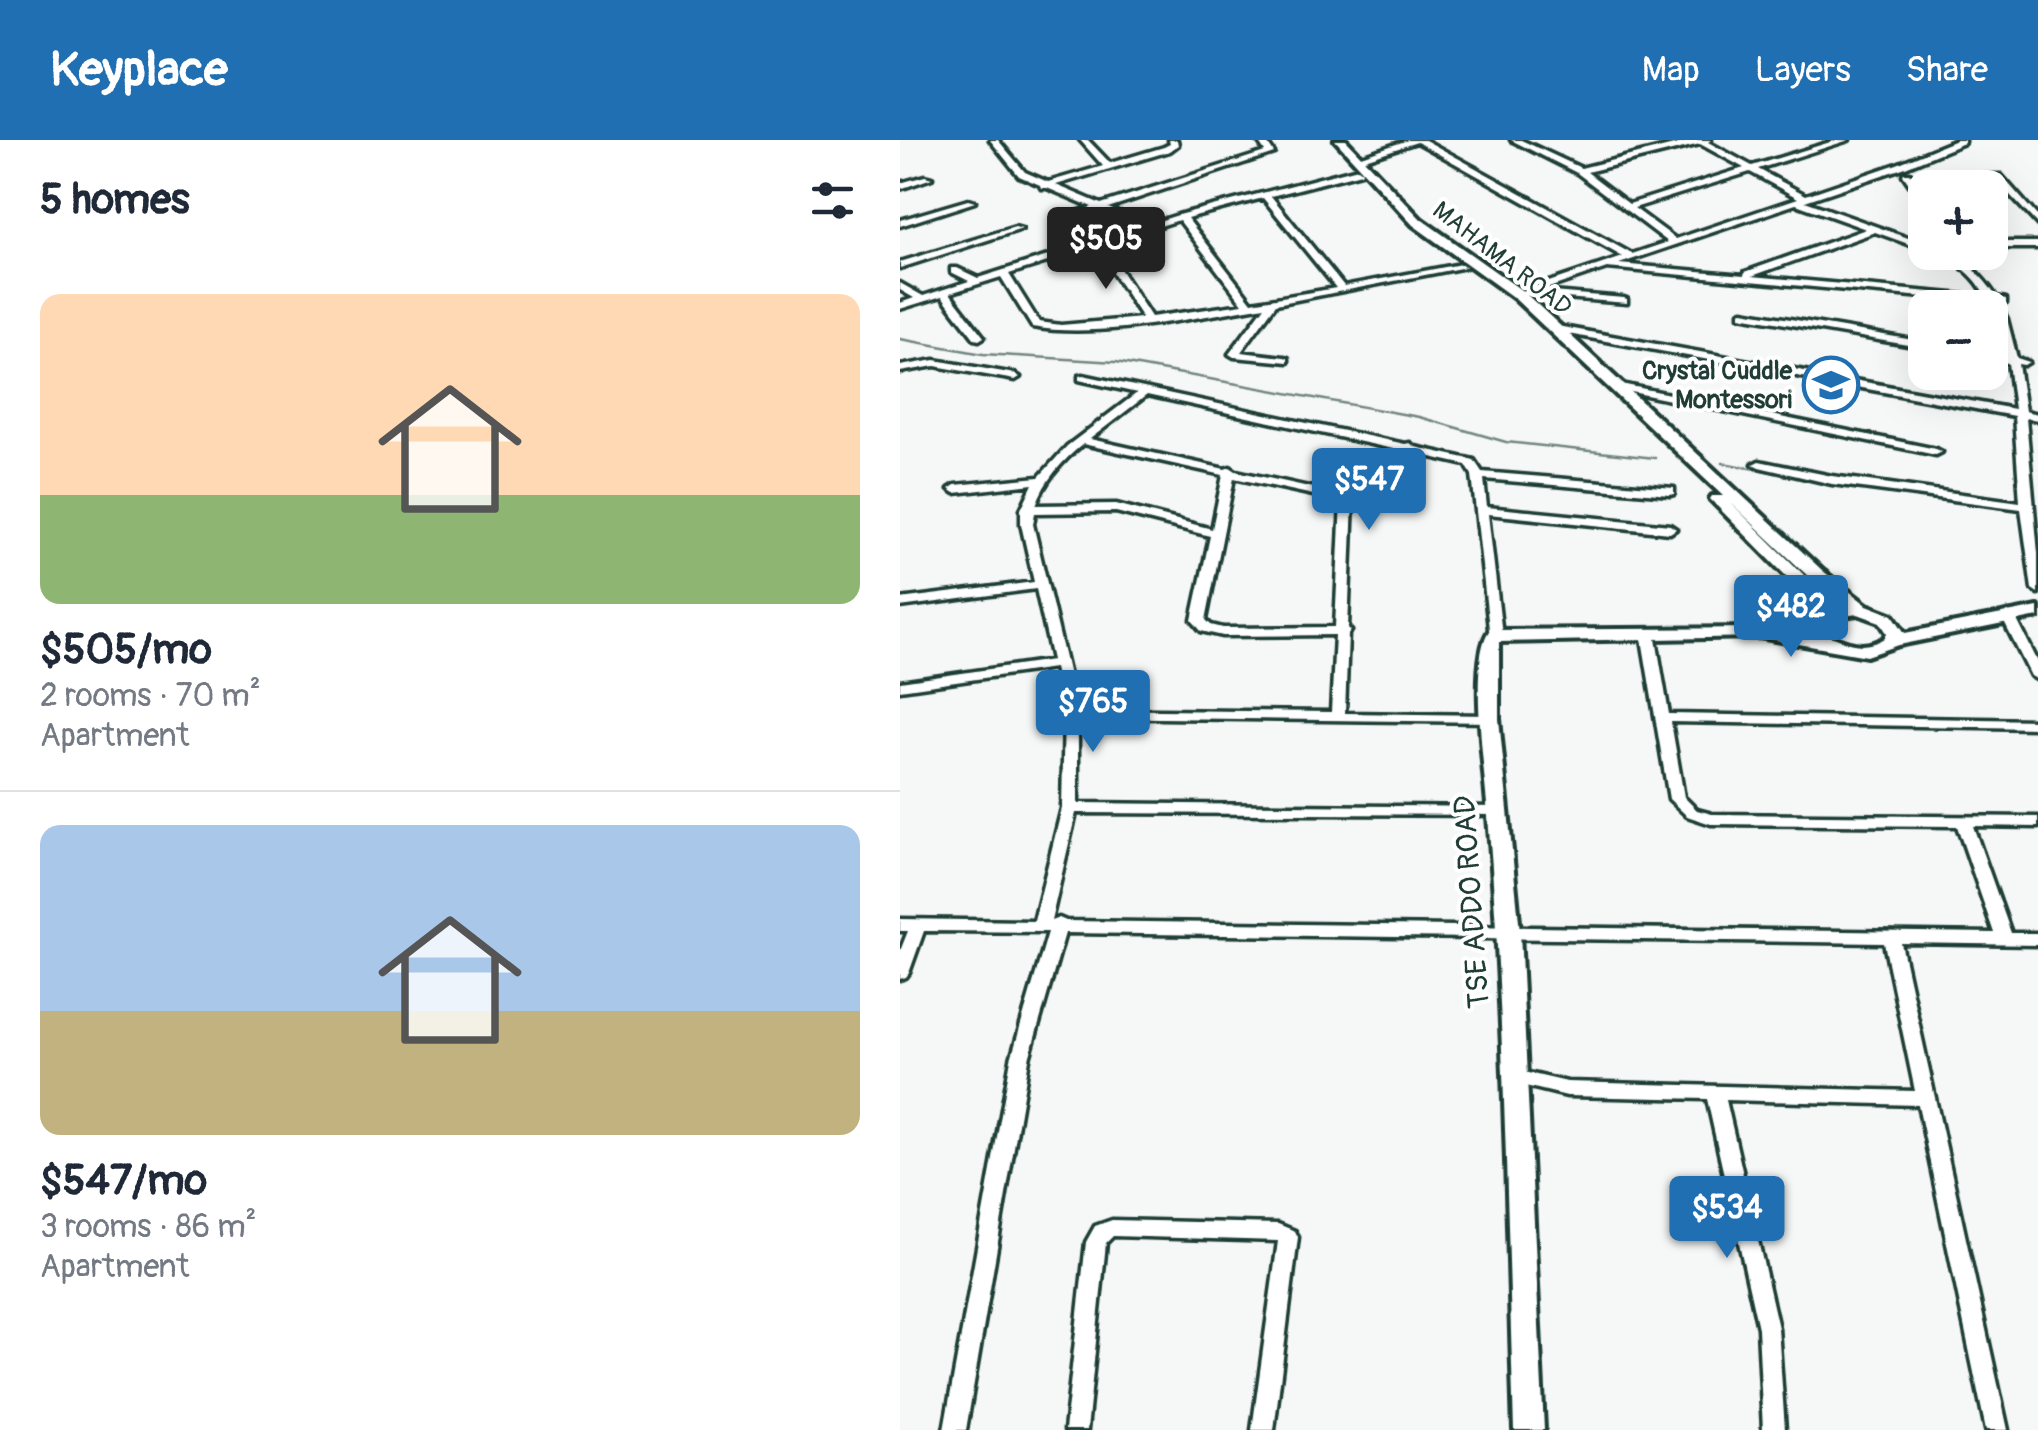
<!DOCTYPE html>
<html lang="en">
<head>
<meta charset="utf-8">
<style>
  :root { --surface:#fff; --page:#f2f2f3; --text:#1f2937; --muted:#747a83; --line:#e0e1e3; --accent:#1f6fb2 }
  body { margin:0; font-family:Pangolin,sans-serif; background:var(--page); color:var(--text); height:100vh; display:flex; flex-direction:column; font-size:38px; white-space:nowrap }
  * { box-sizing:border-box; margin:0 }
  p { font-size:32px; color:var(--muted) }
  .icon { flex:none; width:55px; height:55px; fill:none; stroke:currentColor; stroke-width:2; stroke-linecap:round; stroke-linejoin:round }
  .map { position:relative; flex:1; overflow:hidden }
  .panel { display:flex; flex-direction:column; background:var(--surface); width:900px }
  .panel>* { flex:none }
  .fabs { position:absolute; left:1008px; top:30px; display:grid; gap:20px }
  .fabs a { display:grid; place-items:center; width:100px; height:100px; border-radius:20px; background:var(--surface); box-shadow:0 10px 40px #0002; font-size:50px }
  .price { position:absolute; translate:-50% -85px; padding:0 22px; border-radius:10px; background:var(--accent); color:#fff; font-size:32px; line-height:65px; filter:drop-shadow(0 2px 5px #0008) }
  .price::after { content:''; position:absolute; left:50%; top:60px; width:30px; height:22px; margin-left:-15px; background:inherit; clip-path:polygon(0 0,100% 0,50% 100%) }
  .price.selected { background:#222; color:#fff }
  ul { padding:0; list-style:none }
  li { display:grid; align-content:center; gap:20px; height:530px; padding:0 40px }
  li+li { border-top:2px solid var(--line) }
  li span { display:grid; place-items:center; height:310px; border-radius:20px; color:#555 }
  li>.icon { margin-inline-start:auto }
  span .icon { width:180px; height:180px; fill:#fffc; stroke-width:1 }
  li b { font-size:42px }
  h2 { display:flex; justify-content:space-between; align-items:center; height:120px; padding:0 40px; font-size:42px }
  header { display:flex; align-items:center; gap:60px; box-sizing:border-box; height:140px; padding:0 50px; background:var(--accent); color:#fff }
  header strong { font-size:48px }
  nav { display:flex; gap:55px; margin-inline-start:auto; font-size:35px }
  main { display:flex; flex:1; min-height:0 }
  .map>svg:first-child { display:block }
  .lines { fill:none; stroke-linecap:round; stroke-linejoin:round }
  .stream { stroke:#72857f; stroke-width:2.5 }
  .street-casing { stroke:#1f3d34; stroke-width:7 }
  .secondary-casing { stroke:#1f3d34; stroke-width:8 }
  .street { fill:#fff; fill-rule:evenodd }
  .secondary { fill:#fff; fill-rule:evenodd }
  .labels { text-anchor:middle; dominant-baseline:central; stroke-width:8; stroke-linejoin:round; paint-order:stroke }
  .far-street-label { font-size:25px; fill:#1f3d34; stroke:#fff }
  .far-poi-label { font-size:25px; font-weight:bold; fill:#1f3d34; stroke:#fff; text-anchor:end }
  .street-label { font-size:30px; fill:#1f3d34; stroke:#fff }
</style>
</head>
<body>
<header>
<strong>Keyplace</strong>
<nav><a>Map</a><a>Layers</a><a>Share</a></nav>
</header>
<main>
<section class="panel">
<h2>5 homes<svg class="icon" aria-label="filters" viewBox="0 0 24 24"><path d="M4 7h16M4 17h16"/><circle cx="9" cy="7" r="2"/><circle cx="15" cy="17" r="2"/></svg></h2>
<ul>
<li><span style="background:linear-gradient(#ffd9b3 65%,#8fb573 0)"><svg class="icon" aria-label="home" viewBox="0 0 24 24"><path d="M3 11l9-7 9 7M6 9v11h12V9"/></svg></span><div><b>$505/mo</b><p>2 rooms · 70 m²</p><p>Apartment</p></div></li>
<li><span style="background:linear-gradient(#a9c7e8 60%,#c2b280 0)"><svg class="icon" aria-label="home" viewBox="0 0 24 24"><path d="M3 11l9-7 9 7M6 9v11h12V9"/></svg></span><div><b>$547/mo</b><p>3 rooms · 86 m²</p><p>Apartment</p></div></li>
</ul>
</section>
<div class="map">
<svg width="1138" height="1290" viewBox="0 0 1138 1290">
  <rect width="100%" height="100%" fill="#f6f7f7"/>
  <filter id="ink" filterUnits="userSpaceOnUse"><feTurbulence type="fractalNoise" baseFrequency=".01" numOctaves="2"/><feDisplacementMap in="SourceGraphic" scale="20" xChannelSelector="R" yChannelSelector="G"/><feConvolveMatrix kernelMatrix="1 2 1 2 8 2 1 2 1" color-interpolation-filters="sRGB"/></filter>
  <g filter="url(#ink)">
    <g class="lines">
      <g class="stream">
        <path d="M 0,199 L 83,214 L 216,222 L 519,277 L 606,302 L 755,318"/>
        <path d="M 823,323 L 916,340"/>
        <path d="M 946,346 L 1124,370"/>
      </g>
      <g class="street-casing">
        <g id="street">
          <path d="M 90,0 L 98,0 L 125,32 L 148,42 L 203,26 L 180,0 L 188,0 L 210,23 L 264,7 L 270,4 L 269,0 L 277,0 L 278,5 L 270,11 L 156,45 L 201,64 L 365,12 L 357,0 L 365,0 L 374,13 L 208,68 L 228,76 L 228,80 L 222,80 L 200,70 L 161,83 L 157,80 L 158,78 L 192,67 L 147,48 L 141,48 L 140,45 L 119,36 Z"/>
          <path d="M 508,0 L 525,0 L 732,114 L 768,102 L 677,33 L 611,0 L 621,0 L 681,28 L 794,0 L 811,0 L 808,2 L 852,26 L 937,0 L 949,0 L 858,29 L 906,55 L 997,24 L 1056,0 L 1064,0 L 1064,3 L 1003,28 L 905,61 L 1025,104 L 1025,110 L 975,92 L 852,136 L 1086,157 C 1074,132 1057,124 1035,112 L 1054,114 L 1054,112 L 1063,112 C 1068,128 1087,139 1096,157 L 1106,159 L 1106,163 L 1099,164 L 1107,179 L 1117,218 L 1129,222 L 1124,225 L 1118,224 L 1125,271 L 1138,274 L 1138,280 L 1126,278 L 1138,414 L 1138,453 L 1132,449 L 1121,369 L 932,344 L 859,327 L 853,324 L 859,321 L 932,336 L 1120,362 L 1114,276 L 657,192 L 652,189 L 657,186 L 1114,269 L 1108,223 L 1090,220 L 1090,214 L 1106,216 L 1097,179 L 1089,163 L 707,128 L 640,151 L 724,158 L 727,159 L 727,163 L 628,155 L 616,157 L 616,153 L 723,117 L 517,2 L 462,20 L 455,18 ZM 800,4 L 844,28 L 729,64 L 687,32 ZM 850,32 L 898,58 L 776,99 L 734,68 ZM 896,64 L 966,89 L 845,132 L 844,135 L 719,124 Z"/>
          <path d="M 458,28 L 462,31 L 461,33 L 371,56 L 444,146 L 561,124 L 566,127 L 376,164 L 341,212 L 384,217 L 388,218 L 388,222 L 334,217 L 329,214 L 365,166 C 298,177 198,199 132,187 L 101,137 L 50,153 L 84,197 L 79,200 L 75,199 L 42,156 L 0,169 L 0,163 L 14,158 L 0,150 L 0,143 L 23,156 L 69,141 L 51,132 L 51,128 L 57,128 L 78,138 L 278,75 ZM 363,58 L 436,148 L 352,162 L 287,78 ZM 279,80 L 343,164 L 251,177 L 204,104 ZM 196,107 L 242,178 L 161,185 L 139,182 L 109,134 Z"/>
          <path d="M 1004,33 L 1010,33 L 1013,37 L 1101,35 L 1138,77 L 1138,85 L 1096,40 L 1016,42 L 1025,55 L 1025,64 L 1021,61 L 1003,35 Z"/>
          <path d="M 25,36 L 32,38 L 0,49 L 0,43 Z"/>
          <path d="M 68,60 L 75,62 L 0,86 L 0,80 Z"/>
          <path d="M 115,87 L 122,89 L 0,128 L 0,122 Z"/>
          <rect x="1090" y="102" width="48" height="6"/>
          <path d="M 843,171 L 1025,202 L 1025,208 L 840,176 L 840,172 Z"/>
          <path d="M 35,220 L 115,234 L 120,237 L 115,240 L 35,226 L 0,232 L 0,226 Z"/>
          <path d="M 183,235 L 505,304 L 510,303 L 515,307 L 574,320 L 582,332 L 774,348 L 774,354 L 770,355 L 584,339 L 587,367 L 770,385 L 776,389 L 770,393 L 588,374 L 602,495 L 595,499 L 590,498 L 572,335 L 566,325 L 509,312 L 453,360 L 448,488 L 451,491 L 448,494 L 445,573 L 589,575 L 594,576 L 596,579 L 594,582 L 178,577 L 178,663 L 600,667 L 608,672 L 605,675 L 176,673 L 151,781 L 159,778 L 166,781 L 1094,793 L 1057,686 L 811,684 L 787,676 L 769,659 L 741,493 L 748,489 L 755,493 L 769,574 L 1138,580 L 1138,588 L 771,582 L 784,657 L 797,670 L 812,674 L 1138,677 L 1138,687 L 1073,686 L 1111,793 L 1138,793 L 1138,805 L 1001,803 L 1108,1290 L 1086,1290 L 1018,965 L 826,960 L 878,1188 L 885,1290 L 863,1290 L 858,1188 L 807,959 L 667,956 L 609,942 L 606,937 L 609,932 L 615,930 L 667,942 L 1015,951 L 984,803 L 165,793 L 129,919 L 66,1290 L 44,1290 L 111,919 L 148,792 L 24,791 L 9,833 L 6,837 L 0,839 L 0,811 L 8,791 L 0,791 L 0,779 L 134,781 L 162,668 L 164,573 L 154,528 L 0,550 L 0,542 L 152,520 L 136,449 L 0,467 L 0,459 L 134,442 L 121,384 L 121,369 L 133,344 L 55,353 L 49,349 L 55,345 L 139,337 L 167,306 L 237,253 L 179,240 L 179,236 ZM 247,255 L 498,310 L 445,355 L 336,331 L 330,327 L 325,329 L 190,299 ZM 183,304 L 323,335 L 312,389 L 216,364 L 136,365 C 145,340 162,321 183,304 ZM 334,338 L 441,361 L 435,487 L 323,488 L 311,485 L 306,480 ZM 216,372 L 310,396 L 292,480 L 301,491 L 323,496 L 435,495 L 431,572 L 177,569 L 133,384 L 135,373 Z"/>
          <path d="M 721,244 L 1036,309 L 1042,312 L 1036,315 L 717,249 L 716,247 Z"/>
          <path d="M 1108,472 L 1115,476 L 1138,522 L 1138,540 L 1131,536 L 1101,476 Z"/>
          <path d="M 212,1080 L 378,1084 L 395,1091 L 398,1097 L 374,1290 L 352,1290 L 378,1101 L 213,1096 L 206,1103 L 187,1290 L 165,1290 L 186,1102 L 195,1086 Z"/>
        </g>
      </g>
      <g class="secondary-casing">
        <path id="secondary" d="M 435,0 L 446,0 L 521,79 L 624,152 L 923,431 L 967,465 L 993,475 L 1005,493 L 1138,467 L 1138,477 L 999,505 L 967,516 L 859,497 L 599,502 L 599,579 L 620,792 L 644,1290 L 614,1290 C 607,1081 605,872 587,664 C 584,627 569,519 589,491 L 595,490 L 865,488 L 911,472 L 891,441 L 810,359 L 812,356 L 823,356 L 614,158 L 513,85 ZM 828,360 L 911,439 L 945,465 L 926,468 L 903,434 ZM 958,474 L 980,482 L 987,493 L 985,498 C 961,513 945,500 921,493 L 913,496 L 885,491 L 929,478 Z"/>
      </g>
      <use href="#street" class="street"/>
      <use href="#secondary" class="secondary"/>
    </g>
  </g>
  <defs>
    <g id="school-ring" transform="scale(2.875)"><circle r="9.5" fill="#fff" stroke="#1f6fb2" stroke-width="1.5"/><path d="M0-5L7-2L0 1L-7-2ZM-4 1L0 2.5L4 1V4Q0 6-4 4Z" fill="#1f6fb2"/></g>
  </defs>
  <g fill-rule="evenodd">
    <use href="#school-ring" x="931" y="245"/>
  </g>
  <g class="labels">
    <g class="far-street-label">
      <text transform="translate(602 119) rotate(38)">MAHAMA ROAD</text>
    </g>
    <g class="far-poi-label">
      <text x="892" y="231">Crystal Cuddle<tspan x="892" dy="29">Montessori</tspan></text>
    </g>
    <g class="street-label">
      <text transform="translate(572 762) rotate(-94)">TSE ADDO ROAD</text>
    </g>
  </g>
</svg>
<div class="fabs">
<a>+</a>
<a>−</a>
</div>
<b class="price selected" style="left:206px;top:152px">$505</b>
<b class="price" style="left:469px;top:393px">$547</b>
<b class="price" style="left:891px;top:520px">$482</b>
<b class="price" style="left:193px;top:615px">$765</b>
<b class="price" style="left:827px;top:1121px">$534</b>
</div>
</main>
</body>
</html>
